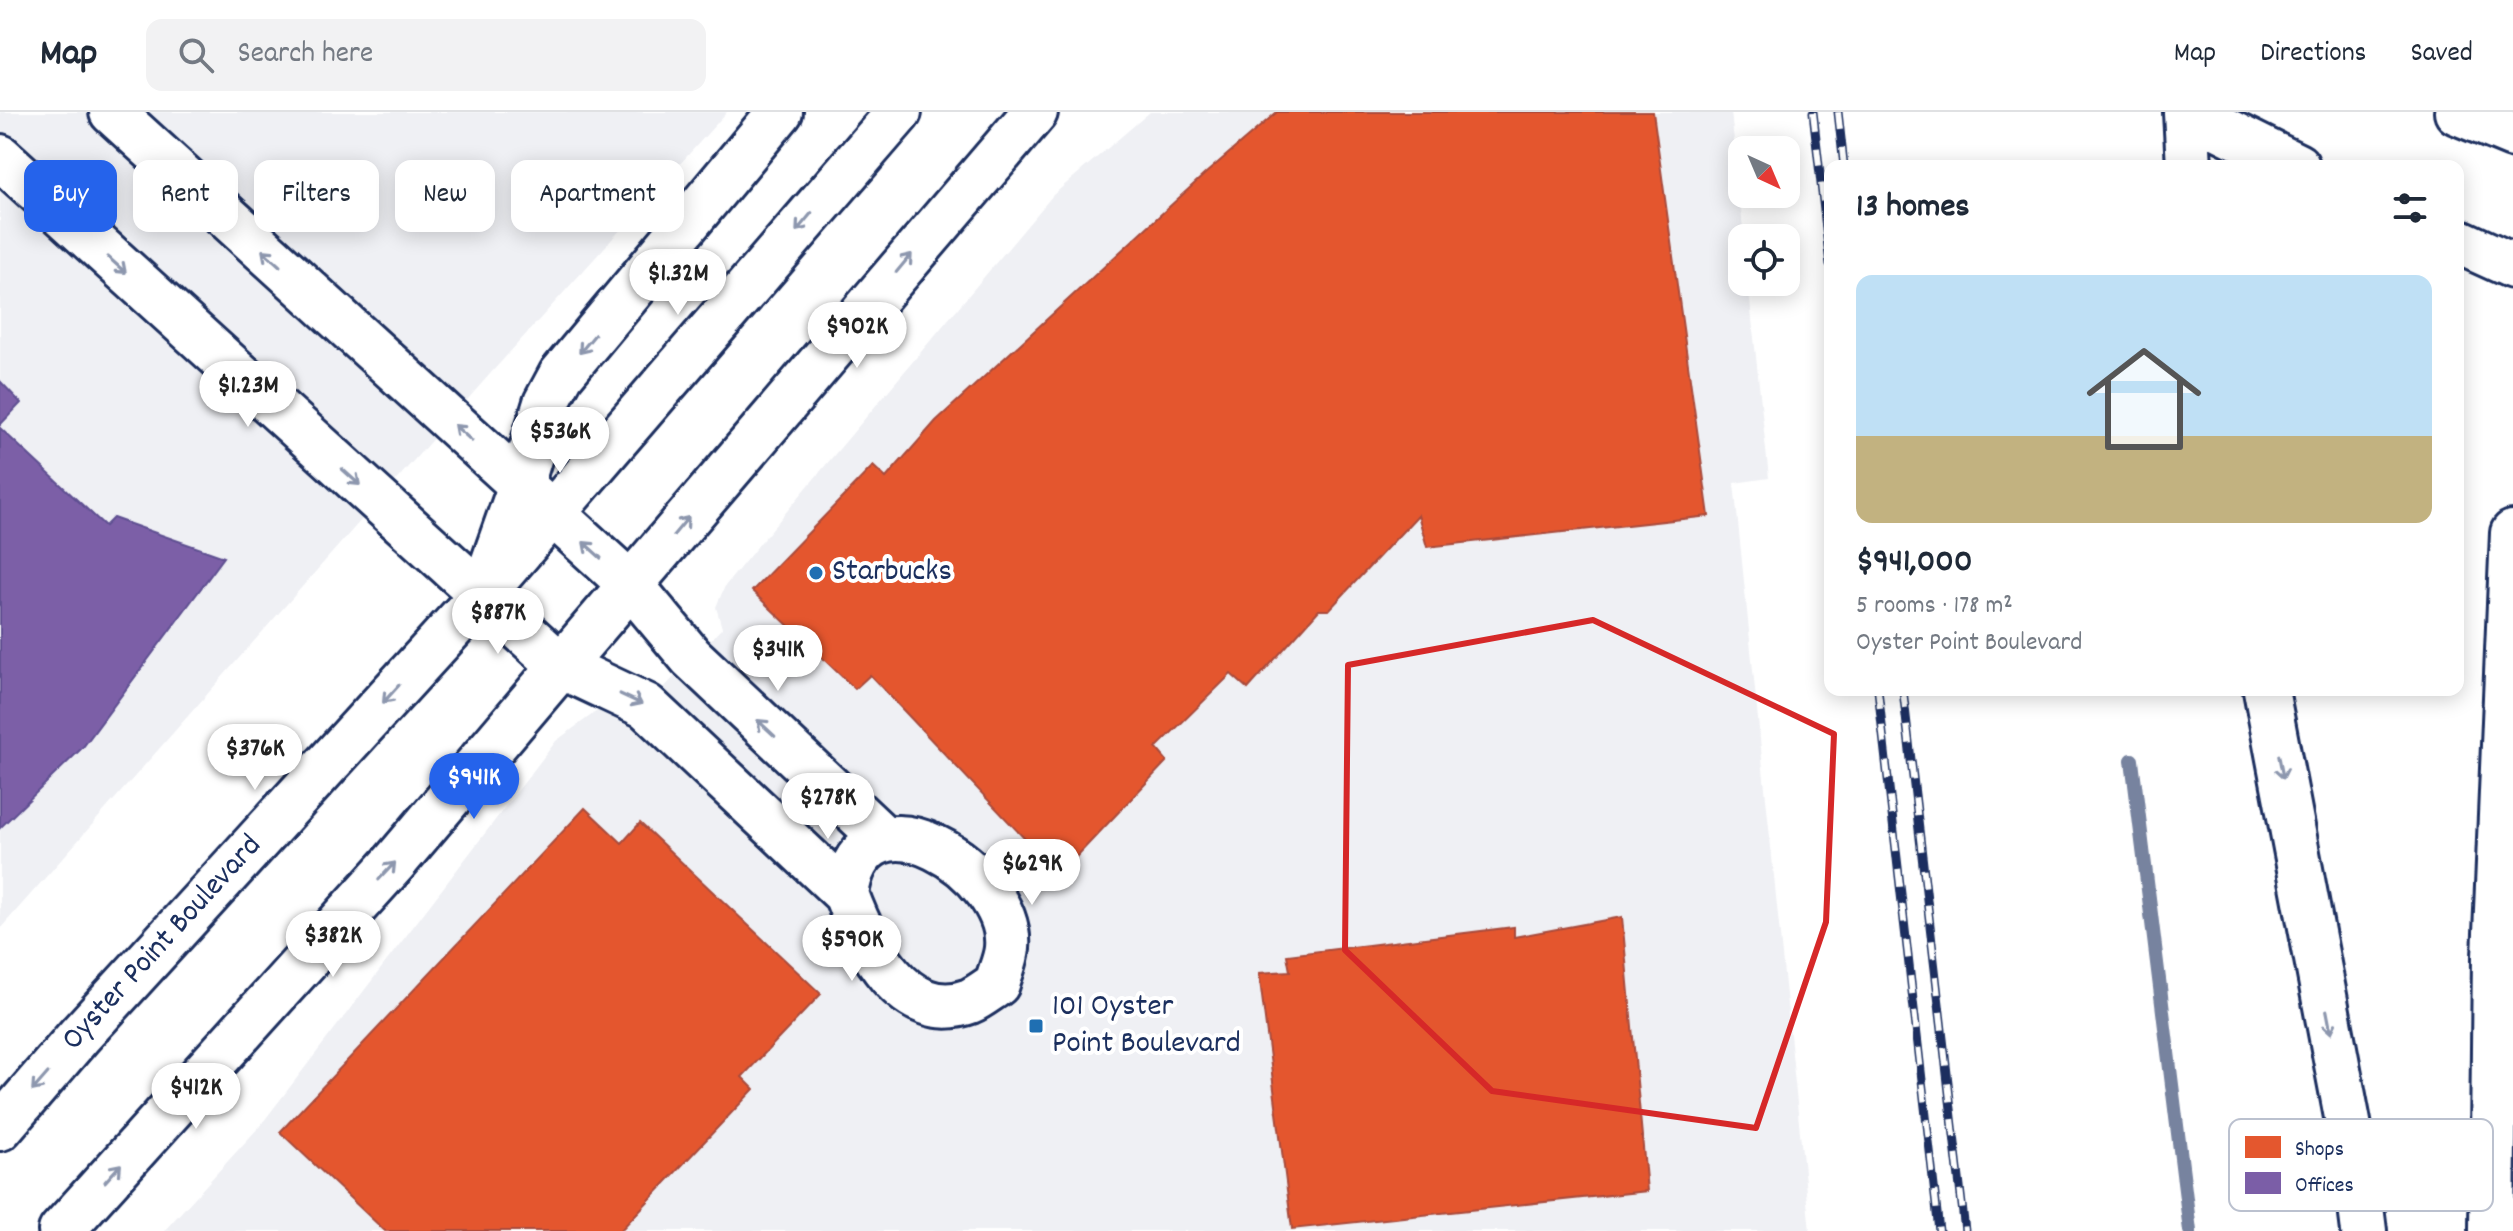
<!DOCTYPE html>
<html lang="en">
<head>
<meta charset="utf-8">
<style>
  :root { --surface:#fff; --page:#f2f2f3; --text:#1f2937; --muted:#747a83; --line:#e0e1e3; --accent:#2563eb }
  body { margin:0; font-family:Dekko,sans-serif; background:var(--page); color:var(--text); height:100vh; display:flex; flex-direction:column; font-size:30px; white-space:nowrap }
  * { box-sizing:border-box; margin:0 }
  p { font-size:26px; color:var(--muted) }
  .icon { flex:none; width:44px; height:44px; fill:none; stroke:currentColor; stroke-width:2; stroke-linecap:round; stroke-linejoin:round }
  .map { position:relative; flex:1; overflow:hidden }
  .drawer { position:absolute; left:1824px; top:48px; width:640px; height:536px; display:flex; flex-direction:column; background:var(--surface); border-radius:16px; box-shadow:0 4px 20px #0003 }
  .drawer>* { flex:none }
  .top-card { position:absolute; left:24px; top:48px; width:760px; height:72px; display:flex; gap:16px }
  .needle { width:52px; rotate:136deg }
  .buttons { position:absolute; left:1728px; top:24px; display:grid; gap:16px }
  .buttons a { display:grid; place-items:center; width:72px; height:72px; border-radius:16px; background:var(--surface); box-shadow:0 4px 20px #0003; font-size:40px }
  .price { position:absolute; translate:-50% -68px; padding:0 18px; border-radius:28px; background:#fff; color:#222; font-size:26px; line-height:52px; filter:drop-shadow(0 2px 4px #0008) }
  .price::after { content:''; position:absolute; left:50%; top:48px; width:24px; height:18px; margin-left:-12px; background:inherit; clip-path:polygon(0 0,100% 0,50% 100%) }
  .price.on { background:var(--accent); color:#fff }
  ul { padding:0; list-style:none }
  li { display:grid; align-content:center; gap:16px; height:424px; padding:0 32px }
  li span { display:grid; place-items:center; height:248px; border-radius:16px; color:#555 }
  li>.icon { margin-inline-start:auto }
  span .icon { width:144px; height:144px; fill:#fffc; stroke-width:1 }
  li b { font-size:34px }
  h2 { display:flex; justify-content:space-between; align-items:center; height:96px; padding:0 32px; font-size:34px }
  .tag { padding:0 28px; border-radius:16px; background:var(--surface); box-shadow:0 4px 20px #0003; font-size:28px; line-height:72px }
  .tag.on { background:var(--accent); color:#fff }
  header { display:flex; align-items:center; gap:48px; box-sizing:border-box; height:112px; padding:0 40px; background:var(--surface); border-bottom:2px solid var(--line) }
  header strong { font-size:38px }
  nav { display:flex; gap:44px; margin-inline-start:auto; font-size:28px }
  .search { width:560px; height:72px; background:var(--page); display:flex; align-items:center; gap:20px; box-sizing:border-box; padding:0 28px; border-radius:16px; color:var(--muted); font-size:30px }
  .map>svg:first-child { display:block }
  .built { fill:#eff0f4 }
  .shops { fill:#e4572e; stroke:#a84b3c; stroke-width:2 }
  .offices { fill:#7b5ea7; stroke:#5e5091; stroke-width:2 }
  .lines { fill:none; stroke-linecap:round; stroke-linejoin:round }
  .stream { stroke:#77839f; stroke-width:14 }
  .minor-casing { stroke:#1b2f5e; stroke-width:50 }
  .major-casing { stroke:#1b2f5e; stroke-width:50 }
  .highway-casing { stroke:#1b2f5e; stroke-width:50 }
  .minor { stroke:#fff; stroke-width:44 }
  .major { stroke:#fff; stroke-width:44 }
  .highway { stroke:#fff; stroke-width:44 }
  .rail-casing { stroke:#1b2f5e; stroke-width:9 }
  .rail { stroke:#fff; stroke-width:6; stroke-dasharray:18; stroke-linecap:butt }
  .oneway { stroke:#8d97ae }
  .marked { fill:none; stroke:#d62828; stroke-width:6; stroke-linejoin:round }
  .poi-dot { fill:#1f6fb2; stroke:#fff; stroke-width:3 }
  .labels { text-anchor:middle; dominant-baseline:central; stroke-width:8; stroke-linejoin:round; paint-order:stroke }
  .poi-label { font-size:32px; fill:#1b2f5e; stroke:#fff; text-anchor:start }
  .street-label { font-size:32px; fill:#1b2f5e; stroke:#fff }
  .key { fill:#fff; stroke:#bbc1cf; stroke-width:2 }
  .key-label { font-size:22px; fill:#1b2f5e }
</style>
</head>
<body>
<header>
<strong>Map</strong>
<div class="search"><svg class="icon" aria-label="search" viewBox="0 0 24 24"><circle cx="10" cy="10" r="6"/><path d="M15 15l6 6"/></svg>Search here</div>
<nav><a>Map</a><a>Directions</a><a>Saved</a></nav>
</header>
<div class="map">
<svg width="2513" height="1119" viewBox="0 0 2513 1119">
  <rect width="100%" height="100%" fill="#fff"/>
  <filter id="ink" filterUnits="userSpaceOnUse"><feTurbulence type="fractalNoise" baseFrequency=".0125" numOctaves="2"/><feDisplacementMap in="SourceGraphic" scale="16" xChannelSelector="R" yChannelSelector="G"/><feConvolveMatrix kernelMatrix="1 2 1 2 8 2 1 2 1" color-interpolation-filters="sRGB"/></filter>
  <g filter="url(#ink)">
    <g class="built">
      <path d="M 0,0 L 727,0 L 490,262 L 0,817 Z"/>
      <path d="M 1150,0 L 1731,0 L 1744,126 L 1742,170 L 1748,170 L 1769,366 L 1734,371 L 1810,1119 L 164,1119 L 260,1014 L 556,629 L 597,599 L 646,594 L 722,516 L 716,495 L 725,474 L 761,430 L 1053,83 Z"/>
    </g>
    <g class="shops">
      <path d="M 1277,0 L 1653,0 L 1709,404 L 1427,435 L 1418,403 L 1329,498 L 1319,498 L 1248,577 L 1231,562 L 1156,636 L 1167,649 L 1059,763 L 870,563 L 855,577 L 752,479 L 873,354 L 886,366 L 936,309 L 1206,61 Z"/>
      <path d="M 585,696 L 622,731 L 640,711 L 821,882 L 742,965 L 754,977 L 620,1119 L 385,1119 L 280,1020 Z"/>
      <path d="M 1622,805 L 1647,1079 L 1292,1117 L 1259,861 L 1290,859 L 1287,843 L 1514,815 L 1514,825 Z"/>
    </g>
    <g class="offices">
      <path d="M 0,269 L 21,291 L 0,313 Z"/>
      <path d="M 0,316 L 105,414 L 113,406 L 224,445 L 83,635 L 0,716 Z"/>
    </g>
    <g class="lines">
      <path class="stream" d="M 2132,648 L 2190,1119"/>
      <g class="minor-casing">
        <g id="minor">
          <path d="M 631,473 L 691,545 L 884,727"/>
          <path id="s1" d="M 0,1016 L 79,924 L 482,483"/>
          <path d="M 61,1119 L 394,751 L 561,554 L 646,594 L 846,782 C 864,831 904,914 970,889 C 979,885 989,877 997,872 C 1000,860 1006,848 1007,836 C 1014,760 863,663 846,782"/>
        </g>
      </g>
      <g class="major-casing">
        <g id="major">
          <path d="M 112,0 L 631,473"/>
          <path d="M 2188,0 L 2297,54"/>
          <path d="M 2457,0 L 2513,23"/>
          <path d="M 0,45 L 561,554 L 1035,0"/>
          <path d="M 2458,129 L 2513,154"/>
          <path d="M 482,483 L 899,0"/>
        </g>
      </g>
      <g class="highway-casing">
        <g id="highway">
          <path d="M 2186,0 L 2189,54"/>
          <path d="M 482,483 L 521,373 L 546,291 L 561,263 L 780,0"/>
          <path d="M 2266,578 L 2355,1047 L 2364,1119"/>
          <path d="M 2492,1119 L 2495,845 L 2513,421"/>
        </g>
      </g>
      <use href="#minor" class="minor"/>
      <use href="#major" class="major"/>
      <use href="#highway" class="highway"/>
      <g class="rail-casing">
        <g id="rail">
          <path d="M 1813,0 L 1830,152"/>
          <path d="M 1838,0 L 1844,54"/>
          <path d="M 1878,578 L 1939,1119"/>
          <path d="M 1903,578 L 1965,1119"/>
        </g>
      </g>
      <use href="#rail" class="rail"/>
    </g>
    <defs><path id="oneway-shaft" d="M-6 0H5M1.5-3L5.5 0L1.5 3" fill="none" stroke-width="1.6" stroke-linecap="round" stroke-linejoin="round" transform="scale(2)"/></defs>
    <g class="oneway">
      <use href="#oneway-shaft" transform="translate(804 110) rotate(130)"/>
      <use href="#oneway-shaft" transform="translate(271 146) rotate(-138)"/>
      <use href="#oneway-shaft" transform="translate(904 151) rotate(-50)"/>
      <use href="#oneway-shaft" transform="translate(117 153) rotate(42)"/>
      <use href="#oneway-shaft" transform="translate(587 232) rotate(130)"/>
      <use href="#oneway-shaft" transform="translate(463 321) rotate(-138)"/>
      <use href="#oneway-shaft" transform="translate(351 365) rotate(42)"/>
      <use href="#oneway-shaft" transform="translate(681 414) rotate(-50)"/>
      <use href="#oneway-shaft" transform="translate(592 438) rotate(-138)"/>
      <use href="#oneway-shaft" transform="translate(391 582) rotate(132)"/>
      <use href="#oneway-shaft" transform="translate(631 587) rotate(25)"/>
      <use href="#oneway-shaft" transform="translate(766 616) rotate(-137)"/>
      <use href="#oneway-shaft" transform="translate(2281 655) rotate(79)"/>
      <use href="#oneway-shaft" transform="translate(387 759) rotate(-47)"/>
      <use href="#oneway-shaft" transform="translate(2329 910) rotate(79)"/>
      <use href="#oneway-shaft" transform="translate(40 970) rotate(131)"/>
      <use href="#oneway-shaft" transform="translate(113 1061) rotate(-48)"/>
    </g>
  </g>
  <path class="marked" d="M 1593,508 L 1834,622 L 1826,810 L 1756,1016 L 1492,979 L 1345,838 L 1348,553 Z"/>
  <g class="poi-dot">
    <circle cx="816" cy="461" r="8"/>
    <rect x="1028" y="906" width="16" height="16" rx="4"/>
  </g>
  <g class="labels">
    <g class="poi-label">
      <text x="832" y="461">Starbucks</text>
      <text x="1052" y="896">101 Oyster<tspan x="1052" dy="37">Point Boulevard</tspan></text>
    </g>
    <g class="street-label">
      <text stroke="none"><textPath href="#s1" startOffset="246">Oyster Point Boulevard</textPath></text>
    </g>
  </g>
  <rect x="2229" y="1007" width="264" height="92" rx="12" class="key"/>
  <rect x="2245" y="1024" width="36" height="22" fill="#e4572e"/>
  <rect x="2245" y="1060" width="36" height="22" fill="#7b5ea7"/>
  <g class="key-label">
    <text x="2295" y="1043">Shops</text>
    <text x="2295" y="1079">Offices</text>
  </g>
</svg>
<div class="buttons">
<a><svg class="needle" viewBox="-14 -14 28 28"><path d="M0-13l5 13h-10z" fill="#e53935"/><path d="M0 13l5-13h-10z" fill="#747a83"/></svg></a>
<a><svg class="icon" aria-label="locate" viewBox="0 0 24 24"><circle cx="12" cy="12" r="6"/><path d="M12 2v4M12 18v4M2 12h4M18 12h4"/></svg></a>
</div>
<b class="price" style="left:678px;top:205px">$1.32M</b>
<b class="price" style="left:857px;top:258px">$902K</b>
<b class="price" style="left:248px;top:317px">$1.23M</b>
<b class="price" style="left:560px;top:363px">$536K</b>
<b class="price" style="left:498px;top:544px">$887K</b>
<b class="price" style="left:778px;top:581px">$341K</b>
<b class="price" style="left:255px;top:680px">$376K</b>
<b class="price on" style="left:474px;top:709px">$941K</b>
<b class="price" style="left:828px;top:729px">$278K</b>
<b class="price" style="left:1032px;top:795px">$629K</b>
<b class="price" style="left:333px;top:867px">$382K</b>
<b class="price" style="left:852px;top:871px">$590K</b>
<b class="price" style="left:196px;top:1019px">$412K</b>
<div class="top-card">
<a class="tag on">Buy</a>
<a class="tag">Rent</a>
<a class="tag">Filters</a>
<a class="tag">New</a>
<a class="tag">Apartment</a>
</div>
<section class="drawer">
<h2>13 homes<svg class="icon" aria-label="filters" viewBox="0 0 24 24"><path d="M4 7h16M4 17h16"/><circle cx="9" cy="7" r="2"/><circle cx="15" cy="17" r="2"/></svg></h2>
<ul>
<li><span style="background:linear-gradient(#bfe0f5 65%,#c2b280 0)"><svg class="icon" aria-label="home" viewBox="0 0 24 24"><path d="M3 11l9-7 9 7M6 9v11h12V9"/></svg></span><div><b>$941,000</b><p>5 rooms · 178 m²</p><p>Oyster Point Boulevard</p></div></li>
</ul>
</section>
</div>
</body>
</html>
